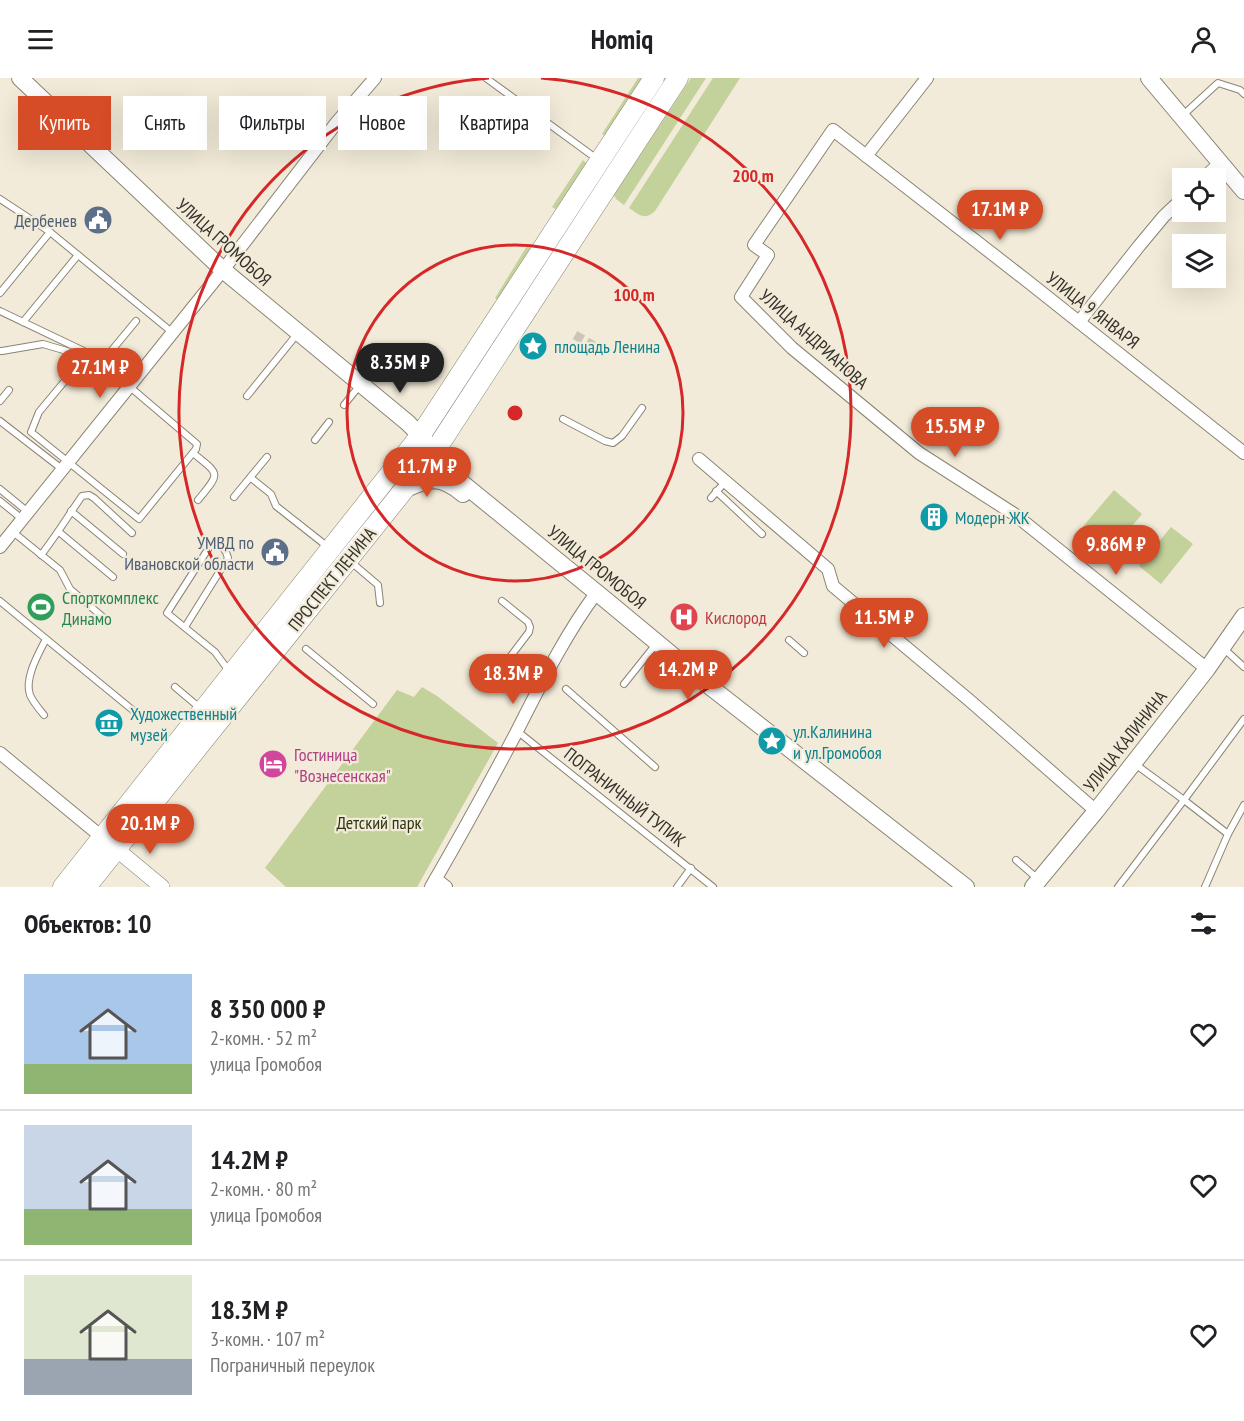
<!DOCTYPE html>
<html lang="ru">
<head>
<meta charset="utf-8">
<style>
  :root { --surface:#fff; --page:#f2f2f2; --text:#202124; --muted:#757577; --line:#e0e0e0; --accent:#d54c26 }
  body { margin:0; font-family:"PT Sans Narrow",sans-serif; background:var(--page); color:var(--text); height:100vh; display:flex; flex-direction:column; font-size:22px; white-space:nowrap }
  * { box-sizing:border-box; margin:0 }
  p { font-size:20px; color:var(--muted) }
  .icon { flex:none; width:33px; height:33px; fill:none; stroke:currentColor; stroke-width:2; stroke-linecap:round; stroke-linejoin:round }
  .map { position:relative; height:809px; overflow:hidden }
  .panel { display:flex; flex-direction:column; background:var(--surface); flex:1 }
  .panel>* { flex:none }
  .guide { position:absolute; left:18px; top:18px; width:600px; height:54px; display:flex; gap:12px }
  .buttons { position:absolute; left:1172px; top:90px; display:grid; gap:12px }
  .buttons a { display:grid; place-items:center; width:54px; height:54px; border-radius:0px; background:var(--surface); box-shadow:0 6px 24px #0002; font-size:30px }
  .price { position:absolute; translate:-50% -51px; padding:0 14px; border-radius:21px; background:var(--accent); color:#fff; font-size:20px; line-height:39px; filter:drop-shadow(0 2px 3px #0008) }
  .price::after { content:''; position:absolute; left:50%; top:36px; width:18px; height:14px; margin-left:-9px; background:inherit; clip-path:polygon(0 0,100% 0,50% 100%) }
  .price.selected { background:#222; color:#fff }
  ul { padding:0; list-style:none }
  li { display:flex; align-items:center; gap:18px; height:150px; padding:0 24px }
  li+li { border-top:2px solid var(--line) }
  li span { display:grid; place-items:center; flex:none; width:168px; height:120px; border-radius:0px; color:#555 }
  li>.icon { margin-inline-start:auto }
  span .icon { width:72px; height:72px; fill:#fffc; stroke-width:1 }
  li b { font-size:26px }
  h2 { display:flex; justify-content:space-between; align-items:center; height:72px; padding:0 24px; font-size:26px }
  .tag { padding:0 21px; border-radius:0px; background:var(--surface); box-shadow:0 6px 24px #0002; font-size:21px; line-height:54px }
  .tag.selected { background:var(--accent); color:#fff }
  header { display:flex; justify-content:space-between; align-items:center; height:78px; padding:0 24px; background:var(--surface); font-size:27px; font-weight:700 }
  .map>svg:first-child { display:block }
  .green { fill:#c3d19a }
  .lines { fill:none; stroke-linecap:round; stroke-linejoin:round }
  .pedestrian-tunnel { stroke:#ccc6b6; stroke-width:9; stroke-dasharray:9 4.5; stroke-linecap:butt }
  .service-casing { stroke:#8a8473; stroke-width:8 }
  .minor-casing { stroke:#8a8473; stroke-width:14 }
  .tertiary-casing { stroke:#8a8473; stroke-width:16 }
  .secondary-casing { stroke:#8a8473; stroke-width:18 }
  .trunk-casing { stroke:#8a8473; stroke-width:21 }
  .service { stroke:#fff; stroke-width:6 }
  .minor { stroke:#fff; stroke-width:12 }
  .tertiary { stroke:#fff; stroke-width:15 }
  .secondary { stroke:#fff; stroke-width:16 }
  .trunk { stroke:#fff; stroke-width:20 }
  .ring { fill:none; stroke:#d62828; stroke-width:3 }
  .labels { text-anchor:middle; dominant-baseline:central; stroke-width:4.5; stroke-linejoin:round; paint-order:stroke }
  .service-label { font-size:18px; fill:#4e5e75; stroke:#f2ebd9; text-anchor:end }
  .street-label { font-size:18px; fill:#33312a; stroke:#f2ebd9 }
  .culture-label { font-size:18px; fill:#0d838f; stroke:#f2ebd9; text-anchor:start }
  .leisure-label { font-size:18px; fill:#27864d; stroke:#f2ebd9; text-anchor:start }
  .health-label { font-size:18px; fill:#be3a42; stroke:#f2ebd9; text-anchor:start }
  .hotel-label { font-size:18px; fill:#b23c85; stroke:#f2ebd9; text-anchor:start }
  .park-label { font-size:18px; fill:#2e3611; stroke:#f2ebd9 }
  .centre { fill:#d62828; stroke:#f2ebd9; stroke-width:3 }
  .ring-label { font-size:18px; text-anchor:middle; font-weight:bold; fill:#d62828; stroke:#f2ebd9; stroke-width:4.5; stroke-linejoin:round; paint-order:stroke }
</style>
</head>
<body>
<header><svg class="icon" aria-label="menu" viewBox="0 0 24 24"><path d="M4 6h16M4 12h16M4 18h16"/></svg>Homiq<svg class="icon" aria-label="person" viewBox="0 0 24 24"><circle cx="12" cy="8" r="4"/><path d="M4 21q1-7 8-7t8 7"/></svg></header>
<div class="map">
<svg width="1244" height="809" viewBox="0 0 1244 809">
  <rect width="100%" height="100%" fill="#f2ebd9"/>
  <g class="green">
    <path d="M 638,0 L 645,0 L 610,62 L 602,56 Z"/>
    <path d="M 691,0 L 706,0 L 624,127 L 616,121 L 614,117 Z"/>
    <path d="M 713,0 L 740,0 L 655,133 C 644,143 640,137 629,130 Z"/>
    <path d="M 583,82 L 587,86 L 557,132 L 552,129 Z"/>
    <path d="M 527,168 L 533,171 L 499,223 L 495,220 Z"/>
    <path d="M 1114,412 L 1142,436 L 1109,476 L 1080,452 Z"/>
    <path d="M 1171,449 L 1193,466 L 1161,506 L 1139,488 Z"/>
    <path d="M 422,609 L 437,618 L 498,665 L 417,809 L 286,809 L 265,790 L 397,612 L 414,619 Z"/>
  </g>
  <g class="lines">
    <path class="pedestrian-tunnel" d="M 575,257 L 601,272"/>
    <g class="service-casing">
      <g id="service">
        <path d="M 486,0 L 597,81"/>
        <path d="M 1182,38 L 1218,5 L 1240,12 L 1244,16"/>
        <path d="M 0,121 L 50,154 L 173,255"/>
        <path d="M 0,215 L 50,154"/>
        <path d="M 0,233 L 88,275 L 132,305"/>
        <path d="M 136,243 L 112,272 L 116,279 L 139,297"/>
        <path d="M 23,244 L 78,177"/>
        <path d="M 0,273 L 2,273 L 43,266 L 77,276 L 88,275 L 39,334 L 31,354 L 139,441 L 196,371 L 197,366 L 130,309"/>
        <path d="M 247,318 L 298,255"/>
        <path d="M 0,323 L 9,312"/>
        <path d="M 344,327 L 360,307"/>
        <path d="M 563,341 L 605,363 L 613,365 L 622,358 L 642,330"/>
        <path d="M 0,343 L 62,391"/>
        <path d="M 315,362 L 329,344"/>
        <path d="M 193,375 C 220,397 221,394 198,422"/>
        <path d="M 251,400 L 271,416 L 276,428 L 328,469"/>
        <path d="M 0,411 L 28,434"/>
        <path d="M 716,413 L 762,456"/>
        <path d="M 234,419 L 267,379"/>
        <path d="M 711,420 L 725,404"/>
        <path d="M 0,423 L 22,441"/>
        <path d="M 71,433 L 123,476"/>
        <path d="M 13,454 L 60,492 L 70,511 L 104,540"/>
        <path d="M 59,454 L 113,499"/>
        <path d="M 41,477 C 56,458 68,438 82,418 L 89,417 L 94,420 L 132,455"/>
        <path d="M 351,484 L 378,507 L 380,525"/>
        <path d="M 0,523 L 135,634"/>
        <path d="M 502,523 L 528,544 L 530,549 L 529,554 L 507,583"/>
        <path d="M 185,549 L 228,480 C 226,472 223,469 216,466 L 210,468 L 167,535 L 215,574 L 229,593"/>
        <path d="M 789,562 L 804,575"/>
        <path d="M 1222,569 L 1244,589"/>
        <path d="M 306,571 L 373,626"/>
        <path d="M 624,606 L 652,571"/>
        <path d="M 175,609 L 200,630"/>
        <path d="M 566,611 L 655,689"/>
        <path d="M 44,637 C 39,631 33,624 30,617 C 24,600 39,575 46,561"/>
        <path d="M 517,653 L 713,809"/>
        <path d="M 1228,756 L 1184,722 L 1244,641"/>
        <path d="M 1016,782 L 1038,801"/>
        <path d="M 677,809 L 691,790"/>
        <path d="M 1118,809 L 1184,722 L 1135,686"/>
        <path d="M 1205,809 L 1228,756 L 1244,727"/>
      </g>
    </g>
    <g class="minor-casing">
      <g id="minor">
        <path d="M 866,78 L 927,0"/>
        <path d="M 1204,100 L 1220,85"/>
        <path d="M 1079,244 L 1139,168 L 1164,138 L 1182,121"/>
        <path d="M 699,381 L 828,491 L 833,508 L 969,622 L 1096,733"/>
        <path d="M 0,469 L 223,192 L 337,44 L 375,0"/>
        <path d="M 1207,591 L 1014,436 L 919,375 L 792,270 L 741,219 L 768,177 L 754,167 L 833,52 L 1026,202 L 1244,375"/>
        <path d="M 0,675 L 103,760"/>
        <path d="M 436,801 L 446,809"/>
        <path d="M 431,809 C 460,759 488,708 515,657 C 540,608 564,558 597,514"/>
      </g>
    </g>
    <g class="tertiary-casing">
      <path id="tertiary" d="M 109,765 L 162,809"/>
    </g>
    <g class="secondary-casing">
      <g id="secondary">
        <path d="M 20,0 L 223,192 L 408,345 L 435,373 L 456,400 L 607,523 L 713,611 L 966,809"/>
        <path d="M 1149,0 L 1244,113"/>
        <path d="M 404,412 C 430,400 440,397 463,416"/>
        <path d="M 1033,809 L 1096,733 L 1207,591 L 1244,538"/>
      </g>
    </g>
    <g class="trunk-casing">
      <g id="trunk">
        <path d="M 63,809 L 420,358 L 654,0"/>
        <path d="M 86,809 L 435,373 L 678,0"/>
      </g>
    </g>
    <use href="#service" class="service"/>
    <use href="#minor" class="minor"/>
    <use href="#tertiary" class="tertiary"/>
    <use href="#secondary" class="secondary"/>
    <use href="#trunk" class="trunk"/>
  </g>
  <g class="ring">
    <circle cx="515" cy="335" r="168"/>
    <path d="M541 0A336 336 0 1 1 489 0"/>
  </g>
  <defs>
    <g id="civic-disc" transform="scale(1.5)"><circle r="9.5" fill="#5c6f8a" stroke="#f2ebd9"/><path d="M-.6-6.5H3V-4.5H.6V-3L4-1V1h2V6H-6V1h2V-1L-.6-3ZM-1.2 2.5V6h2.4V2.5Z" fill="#fff"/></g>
    <g id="sight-disc" transform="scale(1.5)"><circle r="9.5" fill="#0f9aa8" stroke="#f2ebd9"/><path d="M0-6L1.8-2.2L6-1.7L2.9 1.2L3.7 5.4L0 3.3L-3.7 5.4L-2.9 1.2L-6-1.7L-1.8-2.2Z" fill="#fff"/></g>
    <g id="building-disc" transform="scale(1.5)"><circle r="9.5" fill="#0f9aa8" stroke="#f2ebd9"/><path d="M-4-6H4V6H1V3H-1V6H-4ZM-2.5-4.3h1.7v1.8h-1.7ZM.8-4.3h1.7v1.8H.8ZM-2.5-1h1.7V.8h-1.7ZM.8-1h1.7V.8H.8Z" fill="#fff"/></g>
    <g id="stadium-disc" transform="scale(1.5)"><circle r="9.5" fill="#2e9e5b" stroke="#f2ebd9"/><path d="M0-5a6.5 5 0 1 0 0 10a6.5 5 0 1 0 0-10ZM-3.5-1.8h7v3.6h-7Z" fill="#fff"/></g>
    <g id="hospital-disc" transform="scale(1.5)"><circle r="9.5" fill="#e0444e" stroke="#f2ebd9"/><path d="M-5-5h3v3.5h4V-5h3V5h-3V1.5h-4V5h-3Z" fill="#fff"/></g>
    <g id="museum-disc" transform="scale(1.5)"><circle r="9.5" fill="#0f9aa8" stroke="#f2ebd9"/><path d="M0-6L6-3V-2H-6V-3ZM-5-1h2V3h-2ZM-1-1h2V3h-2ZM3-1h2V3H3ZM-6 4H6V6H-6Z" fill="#fff"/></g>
    <g id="hotel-disc" transform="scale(1.5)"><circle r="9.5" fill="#d1479c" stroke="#f2ebd9"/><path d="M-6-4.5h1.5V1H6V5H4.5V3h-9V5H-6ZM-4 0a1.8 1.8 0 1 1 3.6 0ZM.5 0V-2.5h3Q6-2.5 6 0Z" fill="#fff"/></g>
  </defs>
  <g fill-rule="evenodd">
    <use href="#civic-disc" x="98" y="142"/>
    <use href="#sight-disc" x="533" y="268"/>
    <use href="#building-disc" x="934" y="439"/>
    <use href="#civic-disc" x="275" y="474"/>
    <use href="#stadium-disc" x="41" y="529"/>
    <use href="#hospital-disc" x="684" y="539"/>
    <use href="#museum-disc" x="109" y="645"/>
    <use href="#sight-disc" x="772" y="663"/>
    <use href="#hotel-disc" x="273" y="686"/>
  </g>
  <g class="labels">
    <g class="service-label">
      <text x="77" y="142">Дербенев</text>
      <text x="254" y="464">УМВД по<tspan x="254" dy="21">Ивановской области</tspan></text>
    </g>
    <g class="street-label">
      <text transform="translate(224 164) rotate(42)">УЛИЦА ГРОМОБОЯ</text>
      <text transform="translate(1093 232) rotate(38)">УЛИЦА 9 ЯНВАРЯ</text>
      <text transform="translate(814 261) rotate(42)">УЛИЦА АНДРИАНОВА</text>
      <text transform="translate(597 489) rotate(39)">УЛИЦА ГРОМОБОЯ</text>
      <text transform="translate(332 501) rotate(-51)">ПРОСПЕКТ ЛЕНИНА</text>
      <text transform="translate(1125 663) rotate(-52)">УЛИЦА КАЛИНИНА</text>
      <text transform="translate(625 719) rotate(38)">ПОГРАНИЧНЫЙ ТУПИК</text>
    </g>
    <g class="culture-label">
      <text x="554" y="268">площадь Ленина</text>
      <text x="955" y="439">Модерн ЖК</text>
      <text x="130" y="635">Художественный<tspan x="130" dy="21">музей</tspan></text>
      <text x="793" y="653">ул.Калинина<tspan x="793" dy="21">и ул.Громобоя</tspan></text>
    </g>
    <g class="leisure-label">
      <text x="62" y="519">Спорткомплекс<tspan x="62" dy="21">Динамо</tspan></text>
    </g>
    <g class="health-label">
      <text x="705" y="539">Кислород</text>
    </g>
    <g class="hotel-label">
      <text x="294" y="676">Гостиница<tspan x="294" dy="21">"Вознесенская"</tspan></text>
    </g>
    <g class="park-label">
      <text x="379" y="744">Детский парк</text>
    </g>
  </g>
  <circle cx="515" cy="335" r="9" class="centre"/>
  <g class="ring-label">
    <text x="753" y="104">200 m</text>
    <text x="634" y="223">100 m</text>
  </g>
</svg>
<div class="buttons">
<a><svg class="icon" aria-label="locate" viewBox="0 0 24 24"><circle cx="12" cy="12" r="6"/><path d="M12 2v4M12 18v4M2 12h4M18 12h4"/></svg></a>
<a><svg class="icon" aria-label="layers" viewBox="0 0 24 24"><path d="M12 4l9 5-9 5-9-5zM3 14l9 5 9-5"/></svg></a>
</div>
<b class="price" style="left:1000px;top:163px">17.1M ₽</b>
<b class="price selected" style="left:400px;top:316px">8.35M ₽</b>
<b class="price" style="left:100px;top:321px">27.1M ₽</b>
<b class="price" style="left:955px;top:380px">15.5M ₽</b>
<b class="price" style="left:427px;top:420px">11.7M ₽</b>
<b class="price" style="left:1116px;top:498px">9.86M ₽</b>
<b class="price" style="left:884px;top:571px">11.5M ₽</b>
<b class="price" style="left:688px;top:623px">14.2M ₽</b>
<b class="price" style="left:513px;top:627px">18.3M ₽</b>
<b class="price" style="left:150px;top:777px">20.1M ₽</b>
<div class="guide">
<a class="tag selected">Купить</a>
<a class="tag">Снять</a>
<a class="tag">Фильтры</a>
<a class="tag">Новое</a>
<a class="tag">Квартира</a>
</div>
</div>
<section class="panel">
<h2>Объектов: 10<svg class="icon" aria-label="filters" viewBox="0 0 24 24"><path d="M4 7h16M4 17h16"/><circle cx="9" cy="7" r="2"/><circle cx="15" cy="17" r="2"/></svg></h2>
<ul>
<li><span style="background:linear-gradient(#a9c7e8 75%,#8fb573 0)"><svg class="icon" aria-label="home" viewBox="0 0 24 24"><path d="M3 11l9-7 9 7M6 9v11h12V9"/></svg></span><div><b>8 350 000 ₽</b><p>2-комн. · 52 m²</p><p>улица Громобоя</p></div><svg class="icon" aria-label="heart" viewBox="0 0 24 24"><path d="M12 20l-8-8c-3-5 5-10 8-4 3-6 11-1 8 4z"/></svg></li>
<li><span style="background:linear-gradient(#c9d6e8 70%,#8fb573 0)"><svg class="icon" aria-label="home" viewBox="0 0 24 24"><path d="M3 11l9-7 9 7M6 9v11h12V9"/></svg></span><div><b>14.2M ₽</b><p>2-комн. · 80 m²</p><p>улица Громобоя</p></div><svg class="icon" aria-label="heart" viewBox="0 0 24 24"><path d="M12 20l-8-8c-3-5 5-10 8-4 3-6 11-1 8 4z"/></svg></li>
<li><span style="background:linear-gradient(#dfe7d0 70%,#9aa5b1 0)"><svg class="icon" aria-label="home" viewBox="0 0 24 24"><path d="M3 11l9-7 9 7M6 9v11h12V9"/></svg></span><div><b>18.3M ₽</b><p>3-комн. · 107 m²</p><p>Пограничный переулок</p></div><svg class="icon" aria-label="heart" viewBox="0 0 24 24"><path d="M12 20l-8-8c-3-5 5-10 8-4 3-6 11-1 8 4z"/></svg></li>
</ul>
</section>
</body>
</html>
